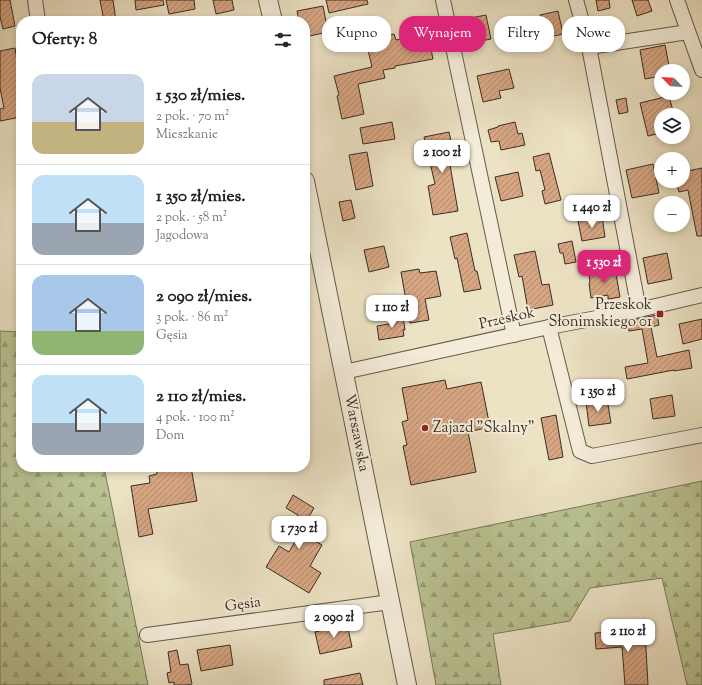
<!DOCTYPE html>
<html lang="pl">
<head>
<meta charset="utf-8">
<style>
  :root { --surface:#fff; --page:#f2f2f2; --text:#202124; --muted:#757577; --line:#e0e0e0; --accent:#db2777 }
  body { margin:0; font-family:"Sorts Mill Goudy",serif; background:var(--page); color:var(--text); height:100vh; display:flex; flex-direction:column; font-size:15px; white-space:nowrap }
  * { box-sizing:border-box; margin:0 }
  p { font-size:13px; color:var(--muted) }
  .icon { flex:none; width:22px; height:22px; fill:none; stroke:currentColor; stroke-width:2; stroke-linecap:round; stroke-linejoin:round }
  .map { position:relative; flex:1; overflow:hidden }
  .details { position:absolute; left:16px; top:16px; width:294px; height:456px; display:flex; flex-direction:column; background:var(--surface); border-radius:16px; box-shadow:0 2px 6px #0003 }
  .details>* { flex:none }
  .top-card { position:absolute; left:322px; top:16px; width:320px; height:36px; display:flex; gap:8px }
  .needle { width:26px; rotate:294deg }
  .buttons { position:absolute; left:654px; top:64px; display:grid; gap:8px }
  .buttons a { display:grid; place-items:center; width:36px; height:36px; border-radius:50%; background:var(--surface); box-shadow:0 2px 6px #0003; font-size:20px }
  .price { position:absolute; translate:-50% -34px; padding:0 9px; border-radius:8px; background:#fff; color:#222; font-size:13px; line-height:26px; filter:drop-shadow(0 1px 2px #0008) }
  .price::after { content:''; position:absolute; left:50%; top:24px; width:12px; height:9px; margin-left:-6px; background:inherit; clip-path:polygon(0 0,100% 0,50% 100%) }
  .price.current { background:var(--accent); color:#fff }
  ul { padding:0; list-style:none }
  li { display:flex; align-items:center; gap:12px; height:100px; padding:0 16px }
  li+li { border-top:1px solid var(--line) }
  li span { display:grid; place-items:center; flex:none; width:112px; height:80px; border-radius:12px; color:#555 }
  li>.icon { margin-inline-start:auto }
  span .icon { width:48px; height:48px; fill:#fffc; stroke-width:1 }
  li b { font-size:17px }
  h2 { display:flex; justify-content:space-between; align-items:center; height:48px; padding:0 16px; font-size:17px }
  .pill { padding:0 14px; border-radius:16px; background:var(--surface); box-shadow:0 2px 6px #0003; font-size:14px; line-height:36px }
  .pill.current { background:var(--accent); color:#fff }
  .map>svg:first-child { display:block }
  .forest { fill:url(#forest-firs); stroke:#7a785c }
  .building { fill:url(#building-hatch); stroke:#392d25 }
  .lines { fill:none; stroke-linecap:round; stroke-linejoin:round }
  .minor-casing { stroke:#665a4d; stroke-width:16 }
  .tertiary-casing { stroke:#665a4d; stroke-width:20 }
  .minor { stroke:#f3ecd9; stroke-width:14 }
  .tertiary { stroke:#f3ecd9; stroke-width:18 }
  .poi-dot { fill:#8f2418; stroke:#f3ecd9; stroke-width:1.5 }
  .labels { text-anchor:middle; dominant-baseline:central; stroke-width:4; stroke-linejoin:round; paint-order:stroke }
  .poi-label { font-size:15px; fill:#392d25; stroke:#f3ecd9; text-anchor:end }
  .street-label { font-size:15px; fill:#392d25; stroke:#f3ecd9 }
</style>
</head>
<body>
<div class="map">
<svg width="702" height="685" viewBox="0 0 702 685">
  <defs>
    <pattern id="forest-firs" width="22" height="20" patternUnits="userSpaceOnUse"><rect width="22" height="20" fill="#bac292"/><path d="M5 1l3.5 6h-7zM16 11l3.5 6h-7z" fill="#989e77"/></pattern>
    <pattern id="building-hatch" width="6" height="6" patternUnits="userSpaceOnUse"><rect width="6" height="6" fill="#d8a683"/><path d="M-1 1l2-2M0 6l6-6M5 7l2-2" fill="none" stroke="#b0886b"/></pattern>
  </defs>
  <rect width="100%" height="100%" fill="#ece2c4"/>
  <filter id="stains"><feTurbulence type="fractalNoise" baseFrequency=".005" numOctaves="4"/><feColorMatrix values="0 0 0 0 .2 0 0 0 0 .09 0 0 0 0 .02 0 0 0 .5 -.17"/></filter>
  <radialGradient id="worn" r=".72"><stop offset=".6" stop-color="#630" stop-opacity="0"/><stop offset="1" stop-color="#630" stop-opacity=".3"/></radialGradient>
  <g class="forest">
    <path d="M 0,331 L 21,332 L 21,467 L 104,467 L 148,685 L 0,685 Z"/>
    <path d="M 702,481 L 702,685 L 687,685 L 662,578 L 590,588 L 570,621 L 493,634 L 501,685 L 436,685 L 410,542 Z"/>
  </g>
  <g class="building">
    <path d="M 0,0 L 10,0 L 15,26 L 3,29 L 0,17 Z"/>
    <path d="M 100,0 L 113,0 L 116,21 L 104,21 Z"/>
    <path d="M 135,0 L 163,0 L 164,5 L 136,10 Z"/>
    <path d="M 166,0 L 194,0 L 195,9 L 169,14 Z"/>
    <path d="M 213,0 L 232,0 L 234,10 L 216,14 Z"/>
    <path d="M 326,0 L 367,0 L 368,4 L 329,13 Z"/>
    <path d="M 596,0 L 609,0 L 610,8 L 598,11 Z"/>
    <path d="M 632,0 L 648,0 L 652,11 L 637,16 Z"/>
    <path d="M 323,6 L 328,32 L 305,37 L 305,21 L 299,21 L 297,11 Z"/>
    <path d="M 558,11 L 563,34 L 545,38 L 540,15 Z"/>
    <path d="M 486,15 L 491,39 L 470,43 L 465,19 Z"/>
    <path d="M 394,34 L 396,40 L 428,34 L 433,59 L 395,66 L 395,68 L 383,70 L 385,78 L 358,84 L 364,114 L 342,119 L 337,96 L 339,95 L 334,76 L 372,67 L 365,37 L 376,35 L 377,38 Z"/>
    <path d="M 665,45 L 670,71 L 661,71 L 661,76 L 645,79 L 640,50 Z"/>
    <path d="M 15,48 L 19,73 L 18,74 L 21,92 L 21,117 L 0,121 L 0,109 L 4,108 L 0,88 L 0,51 Z"/>
    <path d="M 509,69 L 514,88 L 499,91 L 501,98 L 483,102 L 477,76 Z"/>
    <path d="M 669,96 L 674,115 L 661,115 L 661,133 L 648,136 L 640,103 Z"/>
    <path d="M 626,98 L 628,112 L 619,114 L 616,100 Z"/>
    <path d="M 392,122 L 395,139 L 363,144 L 360,128 Z"/>
    <path d="M 515,122 L 518,134 L 522,133 L 525,145 L 501,150 L 499,141 L 491,142 L 488,130 L 498,127 L 498,126 Z"/>
    <path d="M 449,132 L 456,164 L 450,165 L 458,211 L 433,215 L 428,186 L 435,184 L 424,137 Z"/>
    <path d="M 367,152 L 373,186 L 356,190 L 349,155 Z"/>
    <path d="M 549,153 L 561,200 L 545,204 L 542,191 L 545,190 L 540,170 L 536,171 L 533,157 Z"/>
    <path d="M 653,164 L 659,193 L 632,198 L 626,170 Z"/>
    <path d="M 702,168 L 702,236 L 697,236 L 688,190 L 679,192 L 676,181 L 683,181 L 683,172 Z"/>
    <path d="M 518,172 L 523,196 L 501,201 L 495,177 Z"/>
    <path d="M 351,200 L 355,218 L 343,221 L 339,202 Z"/>
    <path d="M 602,216 L 605,237 L 582,241 L 578,221 Z"/>
    <path d="M 467,233 L 475,271 L 477,271 L 481,289 L 464,292 L 457,258 L 455,259 L 450,237 Z"/>
    <path d="M 572,241 L 576,262 L 565,264 L 563,253 L 560,253 L 558,244 Z"/>
    <path d="M 384,246 L 389,267 L 369,272 L 364,250 Z"/>
    <path d="M 535,251 L 542,285 L 549,284 L 553,305 L 528,310 L 522,276 L 519,277 L 514,255 Z"/>
    <path d="M 667,253 L 672,279 L 648,284 L 643,258 Z"/>
    <path d="M 615,268 L 620,297 L 608,299 L 608,295 L 591,298 L 589,283 L 590,283 L 589,274 Z"/>
    <path d="M 419,269 L 420,273 L 436,271 L 441,296 L 425,299 L 429,320 L 410,323 L 401,272 Z"/>
    <path d="M 657,315 L 659,325 L 651,327 L 657,357 L 689,350 L 692,368 L 674,371 L 674,370 L 627,379 L 625,367 L 648,363 L 642,329 L 629,331 L 627,321 Z"/>
    <path d="M 403,316 L 405,330 L 403,330 L 404,336 L 379,340 L 377,326 L 389,324 L 388,318 Z"/>
    <path d="M 702,319 L 702,339 L 683,344 L 679,324 Z"/>
    <path d="M 445,380 L 447,389 L 481,382 L 490,427 L 468,432 L 476,472 L 411,485 L 403,446 L 407,445 L 402,422 L 408,420 L 402,388 Z"/>
    <path d="M 672,395 L 675,416 L 653,419 L 650,399 Z"/>
    <path d="M 607,399 L 611,423 L 589,426 L 586,402 Z"/>
    <path d="M 556,415 L 563,457 L 549,460 L 541,418 Z"/>
    <path d="M 156,467 L 191,467 L 197,501 L 148,509 L 153,534 L 139,537 L 131,486 L 150,483 L 149,476 L 157,474 Z"/>
    <path d="M 293,495 L 314,508 L 307,520 L 319,527 L 312,539 L 322,545 L 310,566 L 321,573 L 309,593 L 266,567 L 279,546 L 289,552 L 300,533 L 290,528 L 298,515 L 286,508 Z"/>
    <path d="M 347,624 L 352,647 L 320,654 L 315,632 Z"/>
    <path d="M 645,630 L 648,685 L 625,685 L 622,647 L 596,649 L 595,633 Z"/>
    <path d="M 230,645 L 233,665 L 201,671 L 197,650 Z"/>
    <path d="M 177,650 L 180,665 L 188,664 L 192,684 L 186,685 L 174,685 L 174,682 L 169,683 L 167,673 L 171,672 L 168,652 Z"/>
    <path d="M 360,673 L 363,685 L 324,685 L 324,680 Z"/>
  </g>
  <g class="lines">
    <g class="minor-casing">
      <g id="minor">
        <path d="M 35,0 L 38,21"/>
        <path d="M 443,0 L 514,335"/>
        <path d="M 576,0 L 589,47 L 639,310"/>
        <path d="M 677,0 L 702,70"/>
        <path d="M 589,47 L 688,32"/>
        <path d="M 549,327 L 580,451 L 592,456 L 702,435"/>
        <path d="M 344,372 L 549,327 L 639,310 L 702,295"/>
        <path d="M 147,635 L 390,602"/>
      </g>
    </g>
    <g class="tertiary-casing">
      <g id="tertiary">
        <path d="M 268,0 L 273,21"/>
        <path d="M 305,181 L 407,685"/>
      </g>
    </g>
    <use href="#minor" class="minor"/>
    <use href="#tertiary" class="tertiary"/>
  </g>
  <g class="poi-dot">
    <rect x="656" y="310" width="8" height="8" rx="2"/>
    <circle cx="425" cy="428" r="4"/>
  </g>
  <g class="labels">
    <g class="poi-label">
      <text x="652" y="305">Przeskok<tspan x="652" dy="17">Słonimskiego 01</tspan></text>
      <text x="433" y="428" text-anchor="start">Zajazd "Skalny"</text>
    </g>
    <g class="street-label">
      <text transform="translate(507 319) rotate(-13)">Przeskok</text>
      <text transform="translate(356 433) rotate(79)">Warszawska</text>
      <text transform="translate(243 605) rotate(-8)">Gęsia</text>
    </g>
  </g>
  <rect width="100%" height="100%" filter="url(#stains)"/>
  <rect width="100%" height="100%" fill="url(#worn)"/>
</svg>
<div class="buttons">
<a><svg class="needle" viewBox="-14 -14 28 28"><path d="M0-13l5 13h-10z" fill="#e53935"/><path d="M0 13l5-13h-10z" fill="#757577"/></svg></a>
<a><svg class="icon" aria-label="layers" viewBox="0 0 24 24"><path d="M12 4l9 5-9 5-9-5zM3 14l9 5 9-5"/></svg></a>
<a>+</a>
<a>−</a>
</div>
<b class="price" style="left:442px;top:174px">2 100 zł</b>
<b class="price" style="left:592px;top:229px">1 440 zł</b>
<b class="price current" style="left:604px;top:284px">1 530 zł</b>
<b class="price" style="left:392px;top:329px">1 110 zł</b>
<b class="price" style="left:598px;top:413px">1 350 zł</b>
<b class="price" style="left:299px;top:550px">1 730 zł</b>
<b class="price" style="left:334px;top:639px">2 090 zł</b>
<b class="price" style="left:628px;top:653px">2 110 zł</b>
<div class="top-card">
<a class="pill">Kupno</a>
<a class="pill current">Wynajem</a>
<a class="pill">Filtry</a>
<a class="pill">Nowe</a>
</div>
<section class="details">
<h2>Oferty: 8<svg class="icon" aria-label="filters" viewBox="0 0 24 24"><path d="M4 7h16M4 17h16"/><circle cx="9" cy="7" r="2"/><circle cx="15" cy="17" r="2"/></svg></h2>
<ul>
<li><span style="background:linear-gradient(#c9d6e8 60%,#c2b280 0)"><svg class="icon" aria-label="home" viewBox="0 0 24 24"><path d="M3 11l9-7 9 7M6 9v11h12V9"/></svg></span><div><b>1 530 zł/mies.</b><p>2 pok. · 70 m²</p><p>Mieszkanie</p></div></li>
<li><span style="background:linear-gradient(#bfe0f5 60%,#9aa5b1 0)"><svg class="icon" aria-label="home" viewBox="0 0 24 24"><path d="M3 11l9-7 9 7M6 9v11h12V9"/></svg></span><div><b>1 350 zł/mies.</b><p>2 pok. · 58 m²</p><p>Jagodowa</p></div></li>
<li><span style="background:linear-gradient(#a9c7e8 70%,#8fb573 0)"><svg class="icon" aria-label="home" viewBox="0 0 24 24"><path d="M3 11l9-7 9 7M6 9v11h12V9"/></svg></span><div><b>2 090 zł/mies.</b><p>3 pok. · 86 m²</p><p>Gęsia</p></div></li>
<li><span style="background:linear-gradient(#bfe0f5 60%,#9aa5b1 0)"><svg class="icon" aria-label="home" viewBox="0 0 24 24"><path d="M3 11l9-7 9 7M6 9v11h12V9"/></svg></span><div><b>2 110 zł/mies.</b><p>4 pok. · 100 m²</p><p>Dom</p></div></li>
</ul>
</section>
</div>
</body>
</html>
